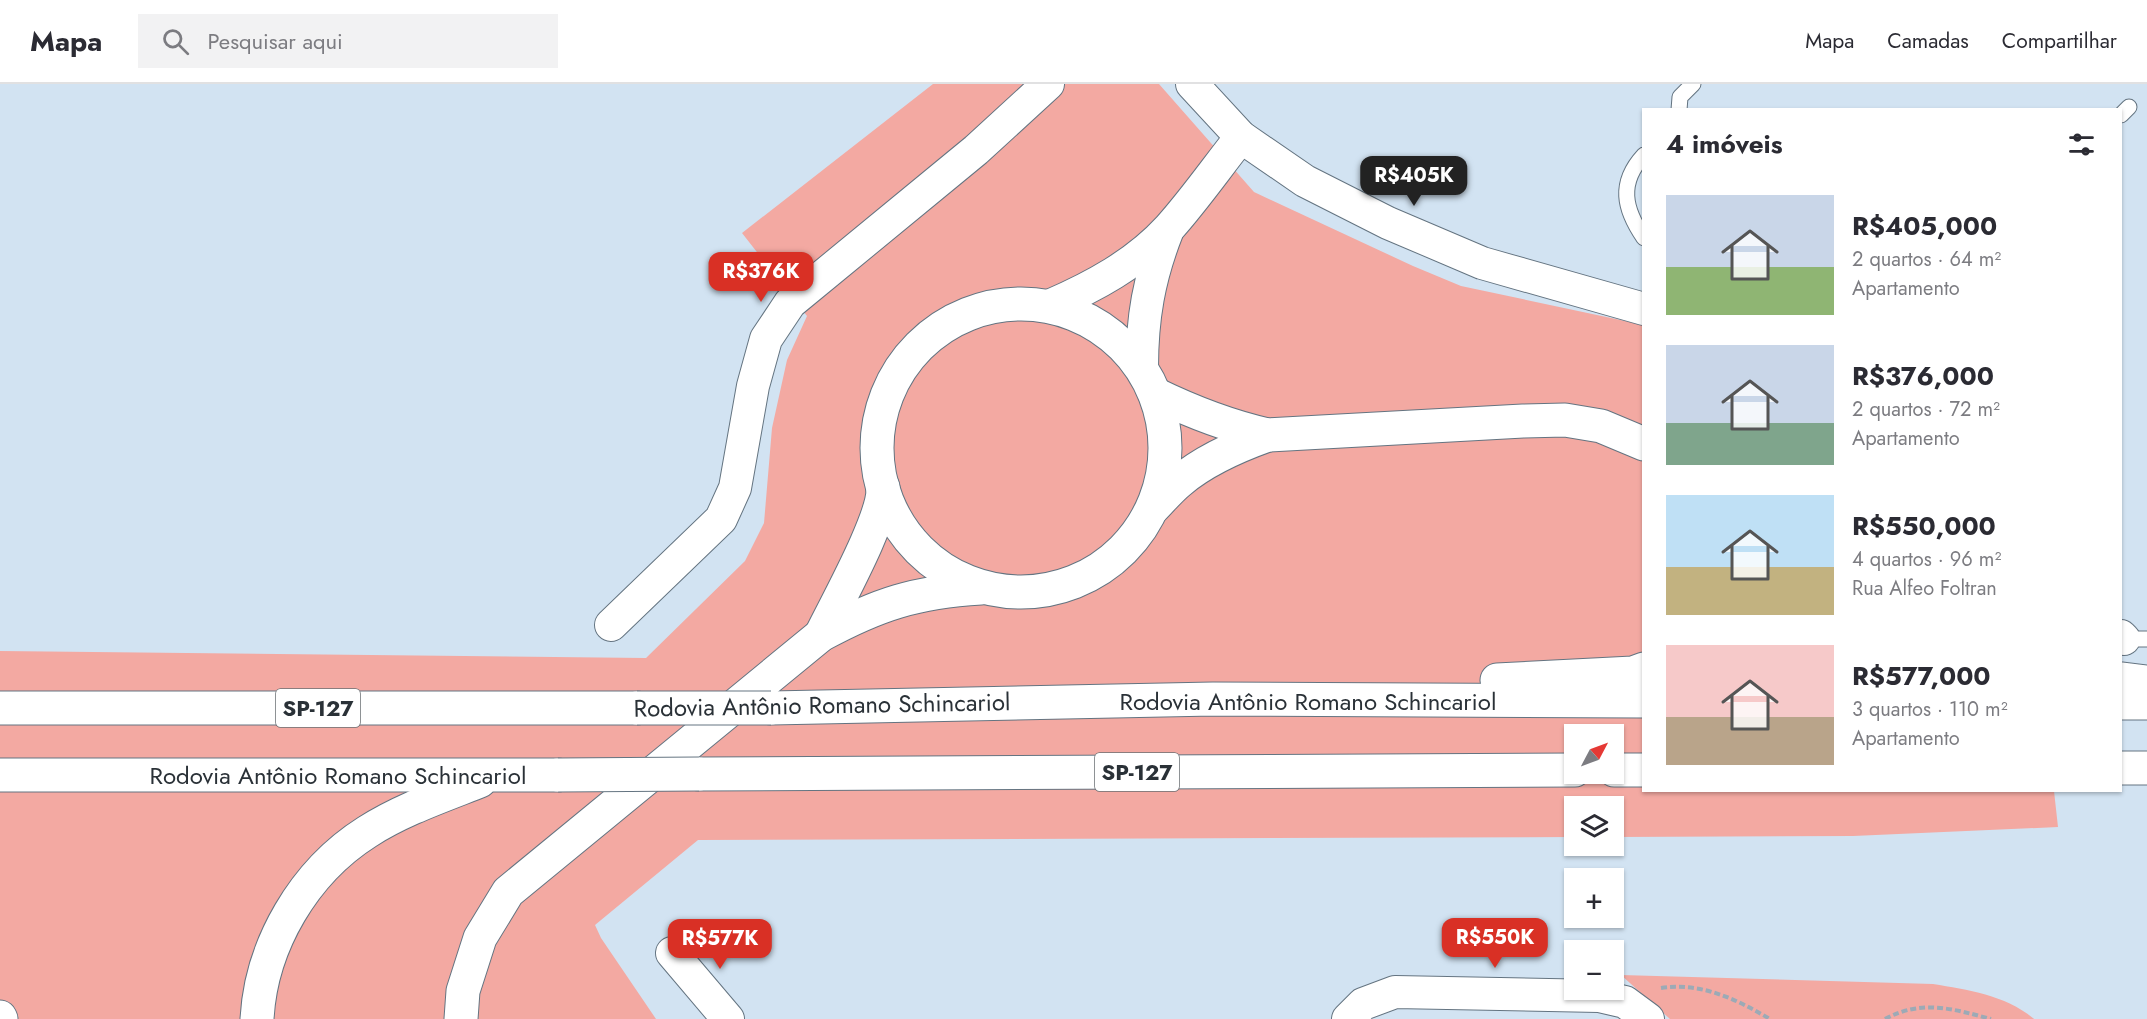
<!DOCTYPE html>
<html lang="pt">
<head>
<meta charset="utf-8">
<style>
  :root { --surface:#fff; --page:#f2f2f3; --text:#2b2b33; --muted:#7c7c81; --line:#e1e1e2; --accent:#d93025 }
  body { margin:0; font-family:Jost,sans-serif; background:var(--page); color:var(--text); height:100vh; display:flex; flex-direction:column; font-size:22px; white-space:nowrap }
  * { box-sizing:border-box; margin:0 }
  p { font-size:20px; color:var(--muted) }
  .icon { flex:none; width:33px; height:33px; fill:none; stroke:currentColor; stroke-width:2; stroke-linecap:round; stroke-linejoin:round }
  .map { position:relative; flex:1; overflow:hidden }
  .details { position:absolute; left:1642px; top:24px; width:480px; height:684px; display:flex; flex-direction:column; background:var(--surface); border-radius:0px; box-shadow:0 2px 4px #0004 }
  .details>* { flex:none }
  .needle { width:39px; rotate:49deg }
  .controls { position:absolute; left:1564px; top:640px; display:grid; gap:12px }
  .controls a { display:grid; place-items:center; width:60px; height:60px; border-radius:0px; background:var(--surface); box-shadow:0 2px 4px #0004; font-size:30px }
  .price { position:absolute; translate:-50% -51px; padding:0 14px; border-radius:12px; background:var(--accent); color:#fff; font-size:20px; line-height:39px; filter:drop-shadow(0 2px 3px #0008) }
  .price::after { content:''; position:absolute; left:50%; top:36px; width:18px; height:14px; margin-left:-9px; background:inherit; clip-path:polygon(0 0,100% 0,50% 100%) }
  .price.current { background:#222; color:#fff }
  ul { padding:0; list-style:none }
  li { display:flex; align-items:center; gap:18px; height:150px; padding:0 24px }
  li span { display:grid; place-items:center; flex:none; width:168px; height:120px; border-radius:0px; color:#555 }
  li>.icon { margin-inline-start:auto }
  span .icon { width:72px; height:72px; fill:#fffc; stroke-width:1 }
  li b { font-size:26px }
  h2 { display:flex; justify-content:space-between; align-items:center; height:72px; padding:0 24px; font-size:26px }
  header { display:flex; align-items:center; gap:36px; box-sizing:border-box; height:84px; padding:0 30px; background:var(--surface); border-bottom:2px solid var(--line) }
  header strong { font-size:28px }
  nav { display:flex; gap:33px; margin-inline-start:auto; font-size:21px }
  .search { width:420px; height:54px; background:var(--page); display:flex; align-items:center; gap:15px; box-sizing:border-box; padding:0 21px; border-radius:0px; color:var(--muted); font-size:22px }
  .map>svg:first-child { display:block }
  .green { fill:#f3a9a2; fill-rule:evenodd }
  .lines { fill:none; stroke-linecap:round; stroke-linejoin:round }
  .service-casing { stroke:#647481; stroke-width:17 }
  .minor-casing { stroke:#647481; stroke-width:34 }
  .tertiary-casing { stroke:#647481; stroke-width:35 }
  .trunk-casing { stroke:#647481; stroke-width:35 }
  .path { stroke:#9caab6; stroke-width:4; stroke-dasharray:6 3; stroke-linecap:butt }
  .service { stroke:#fff; stroke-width:15 }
  .minor { stroke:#fff; stroke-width:32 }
  .tertiary { stroke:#fff; stroke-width:33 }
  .trunk { stroke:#fff; stroke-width:33 }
  .trunk-bridge-casing { stroke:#647481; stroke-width:35; stroke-linecap:butt }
  .trunk-bridge { stroke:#fff; stroke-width:33 }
  .labels { text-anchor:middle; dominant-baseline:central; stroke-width:6; stroke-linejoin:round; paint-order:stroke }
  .shield { fill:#fff; stroke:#6a6f73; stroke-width:1.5 }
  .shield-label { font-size:22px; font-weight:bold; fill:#2a3137 }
  .street-label { font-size:24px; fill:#2a3137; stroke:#fff }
</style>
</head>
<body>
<header>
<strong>Mapa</strong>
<div class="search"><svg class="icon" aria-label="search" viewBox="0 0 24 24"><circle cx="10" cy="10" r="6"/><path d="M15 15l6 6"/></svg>Pesquisar aqui</div>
<nav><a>Mapa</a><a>Camadas</a><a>Compartilhar</a></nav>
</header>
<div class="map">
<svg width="2147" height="935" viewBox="0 0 2147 935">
  <rect width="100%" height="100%" fill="#d2e3f2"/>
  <g class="green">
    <path d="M 933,0 L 1159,0 L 1254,108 L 1413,182 L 1461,202 L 1644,241 L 1644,706 L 2054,707 L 2058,743 L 1853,752 L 1614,753 L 1614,723 L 1575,723 L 1575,753 L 698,756 L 595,841 L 601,854 L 656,935 L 0,935 L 0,567 L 646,574 L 745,477 L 764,439 L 772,344 L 787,276 L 807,232 L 742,149 ZM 1575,651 L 1614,651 L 1614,690 L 1575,690 Z"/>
    <path d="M 1621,891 L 1933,900 C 1968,906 2006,911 2034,935 L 1670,935 Z"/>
  </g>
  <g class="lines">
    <g class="service-casing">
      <g id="service">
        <path d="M 1679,26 L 1680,13 L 1693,0"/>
        <path d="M 2121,31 L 2129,23"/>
        <path d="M 1644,71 C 1618,99 1624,125 1644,154"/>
        <path d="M 2124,555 L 2147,555"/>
      </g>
    </g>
    <g class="minor-casing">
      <g id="minor">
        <path d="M 1192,0 L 1241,53 L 1305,97 L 1388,139 L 1482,179 L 1644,225"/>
        <path d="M 1049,222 C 1093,203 1136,180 1169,144 C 1195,115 1217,83 1241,53"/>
        <path d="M 1142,284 C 1142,234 1149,194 1167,148"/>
        <path d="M 611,541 L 721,435 L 735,404 L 753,302 L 766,255 L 790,219 L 976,66 L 1048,0"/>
        <path d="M 2121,552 L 2124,555"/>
        <path d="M 672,869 L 728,935"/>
        <path d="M 1348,935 L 1363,920 L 1395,908 L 1599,912 L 1625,918 L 1648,935"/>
      </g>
    </g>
    <g class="tertiary-casing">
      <g id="tertiary">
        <circle cx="1021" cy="364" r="144"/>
        <path d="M 821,551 C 836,520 885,433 883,403"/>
        <path d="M 461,935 L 463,907 L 480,854 L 508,808 L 821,551 C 878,520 916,508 981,504"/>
      </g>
    </g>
    <g class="trunk-casing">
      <g id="trunk">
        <path d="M 1155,310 C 1192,328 1228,342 1268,351 L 1523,337 L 1565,336 L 1601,342 L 1644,360"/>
        <path d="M 1153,424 C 1162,415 1170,405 1180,397 C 1205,376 1237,362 1268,351"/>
        <path d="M 2121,595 L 2147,598"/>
        <path d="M 1497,596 L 1633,589 L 1644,585"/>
        <path d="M 2121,619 L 2147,619"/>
        <path d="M 0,624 L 637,624"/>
        <path d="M 771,624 L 1213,615 L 1644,617"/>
        <path d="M 2121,684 L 2147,684"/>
        <path d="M 1614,686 L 1644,686"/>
        <path d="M 699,690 L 1575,686"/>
        <path d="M 0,691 L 558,691"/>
        <path d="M 0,933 L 1,935"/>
        <path d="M 257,935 C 261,861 304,788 367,748 C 401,726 442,712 480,697"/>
      </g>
    </g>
    <g class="path">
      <path d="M 1661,904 C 1701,898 1736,915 1770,935"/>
      <path d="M 1885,935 C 1922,915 1953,925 1991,935"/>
    </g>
    <use href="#service" class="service"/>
    <use href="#minor" class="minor"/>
    <use href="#tertiary" class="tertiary"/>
    <use href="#trunk" class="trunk"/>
    <g class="trunk-bridge-casing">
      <g id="trunk-bridge">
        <path d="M 637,624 L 771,624"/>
        <path d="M 558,691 L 699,690"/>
      </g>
    </g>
    <use href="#trunk-bridge" class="trunk-bridge"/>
  </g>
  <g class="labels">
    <g class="shield">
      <rect x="276" y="605" width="84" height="38" rx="4.5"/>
      <rect x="1095" y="669" width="84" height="38" rx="4.5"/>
    </g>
    <g class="shield-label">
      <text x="318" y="624">SP-127</text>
      <text x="1137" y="688">SP-127</text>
    </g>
    <g class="street-label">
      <text x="1308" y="617">Rodovia Antônio Romano Schincariol</text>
      <text transform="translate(822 621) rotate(-1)">Rodovia Antônio Romano Schincariol</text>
      <text x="338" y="691">Rodovia Antônio Romano Schincariol</text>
    </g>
  </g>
</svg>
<div class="controls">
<a><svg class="needle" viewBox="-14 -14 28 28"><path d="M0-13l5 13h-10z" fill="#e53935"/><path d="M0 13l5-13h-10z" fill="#7c7c81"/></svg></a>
<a><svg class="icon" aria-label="layers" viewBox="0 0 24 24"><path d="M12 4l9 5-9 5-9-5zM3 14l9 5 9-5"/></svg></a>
<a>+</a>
<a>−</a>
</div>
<b class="price current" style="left:1414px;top:123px">R$405K</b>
<b class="price" style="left:761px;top:219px">R$376K</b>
<b class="price" style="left:1495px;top:885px">R$550K</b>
<b class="price" style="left:720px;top:886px">R$577K</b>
<section class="details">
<h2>4 imóveis<svg class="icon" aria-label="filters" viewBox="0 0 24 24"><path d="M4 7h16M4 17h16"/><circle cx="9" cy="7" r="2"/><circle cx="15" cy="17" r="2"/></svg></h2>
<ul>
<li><span style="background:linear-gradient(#c9d6e8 60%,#8fb573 0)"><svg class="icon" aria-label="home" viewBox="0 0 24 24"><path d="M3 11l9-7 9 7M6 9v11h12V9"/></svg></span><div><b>R$405,000</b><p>2 quartos · 64 m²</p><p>Apartamento</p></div></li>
<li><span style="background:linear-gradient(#c9d6e8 65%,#7fa58c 0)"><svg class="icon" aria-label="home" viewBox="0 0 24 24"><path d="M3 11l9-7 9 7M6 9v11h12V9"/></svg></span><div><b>R$376,000</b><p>2 quartos · 72 m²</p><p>Apartamento</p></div></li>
<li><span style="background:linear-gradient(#bfe0f5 60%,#c2b280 0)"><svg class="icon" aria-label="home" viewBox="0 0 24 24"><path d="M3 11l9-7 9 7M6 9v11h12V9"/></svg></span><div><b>R$550,000</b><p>4 quartos · 96 m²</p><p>Rua Alfeo Foltran</p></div></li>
<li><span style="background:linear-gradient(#f6c9c9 60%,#b9a48a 0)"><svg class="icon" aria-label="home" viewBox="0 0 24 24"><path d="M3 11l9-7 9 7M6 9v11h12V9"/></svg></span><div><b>R$577,000</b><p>3 quartos · 110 m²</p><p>Apartamento</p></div></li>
</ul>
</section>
</div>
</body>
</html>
